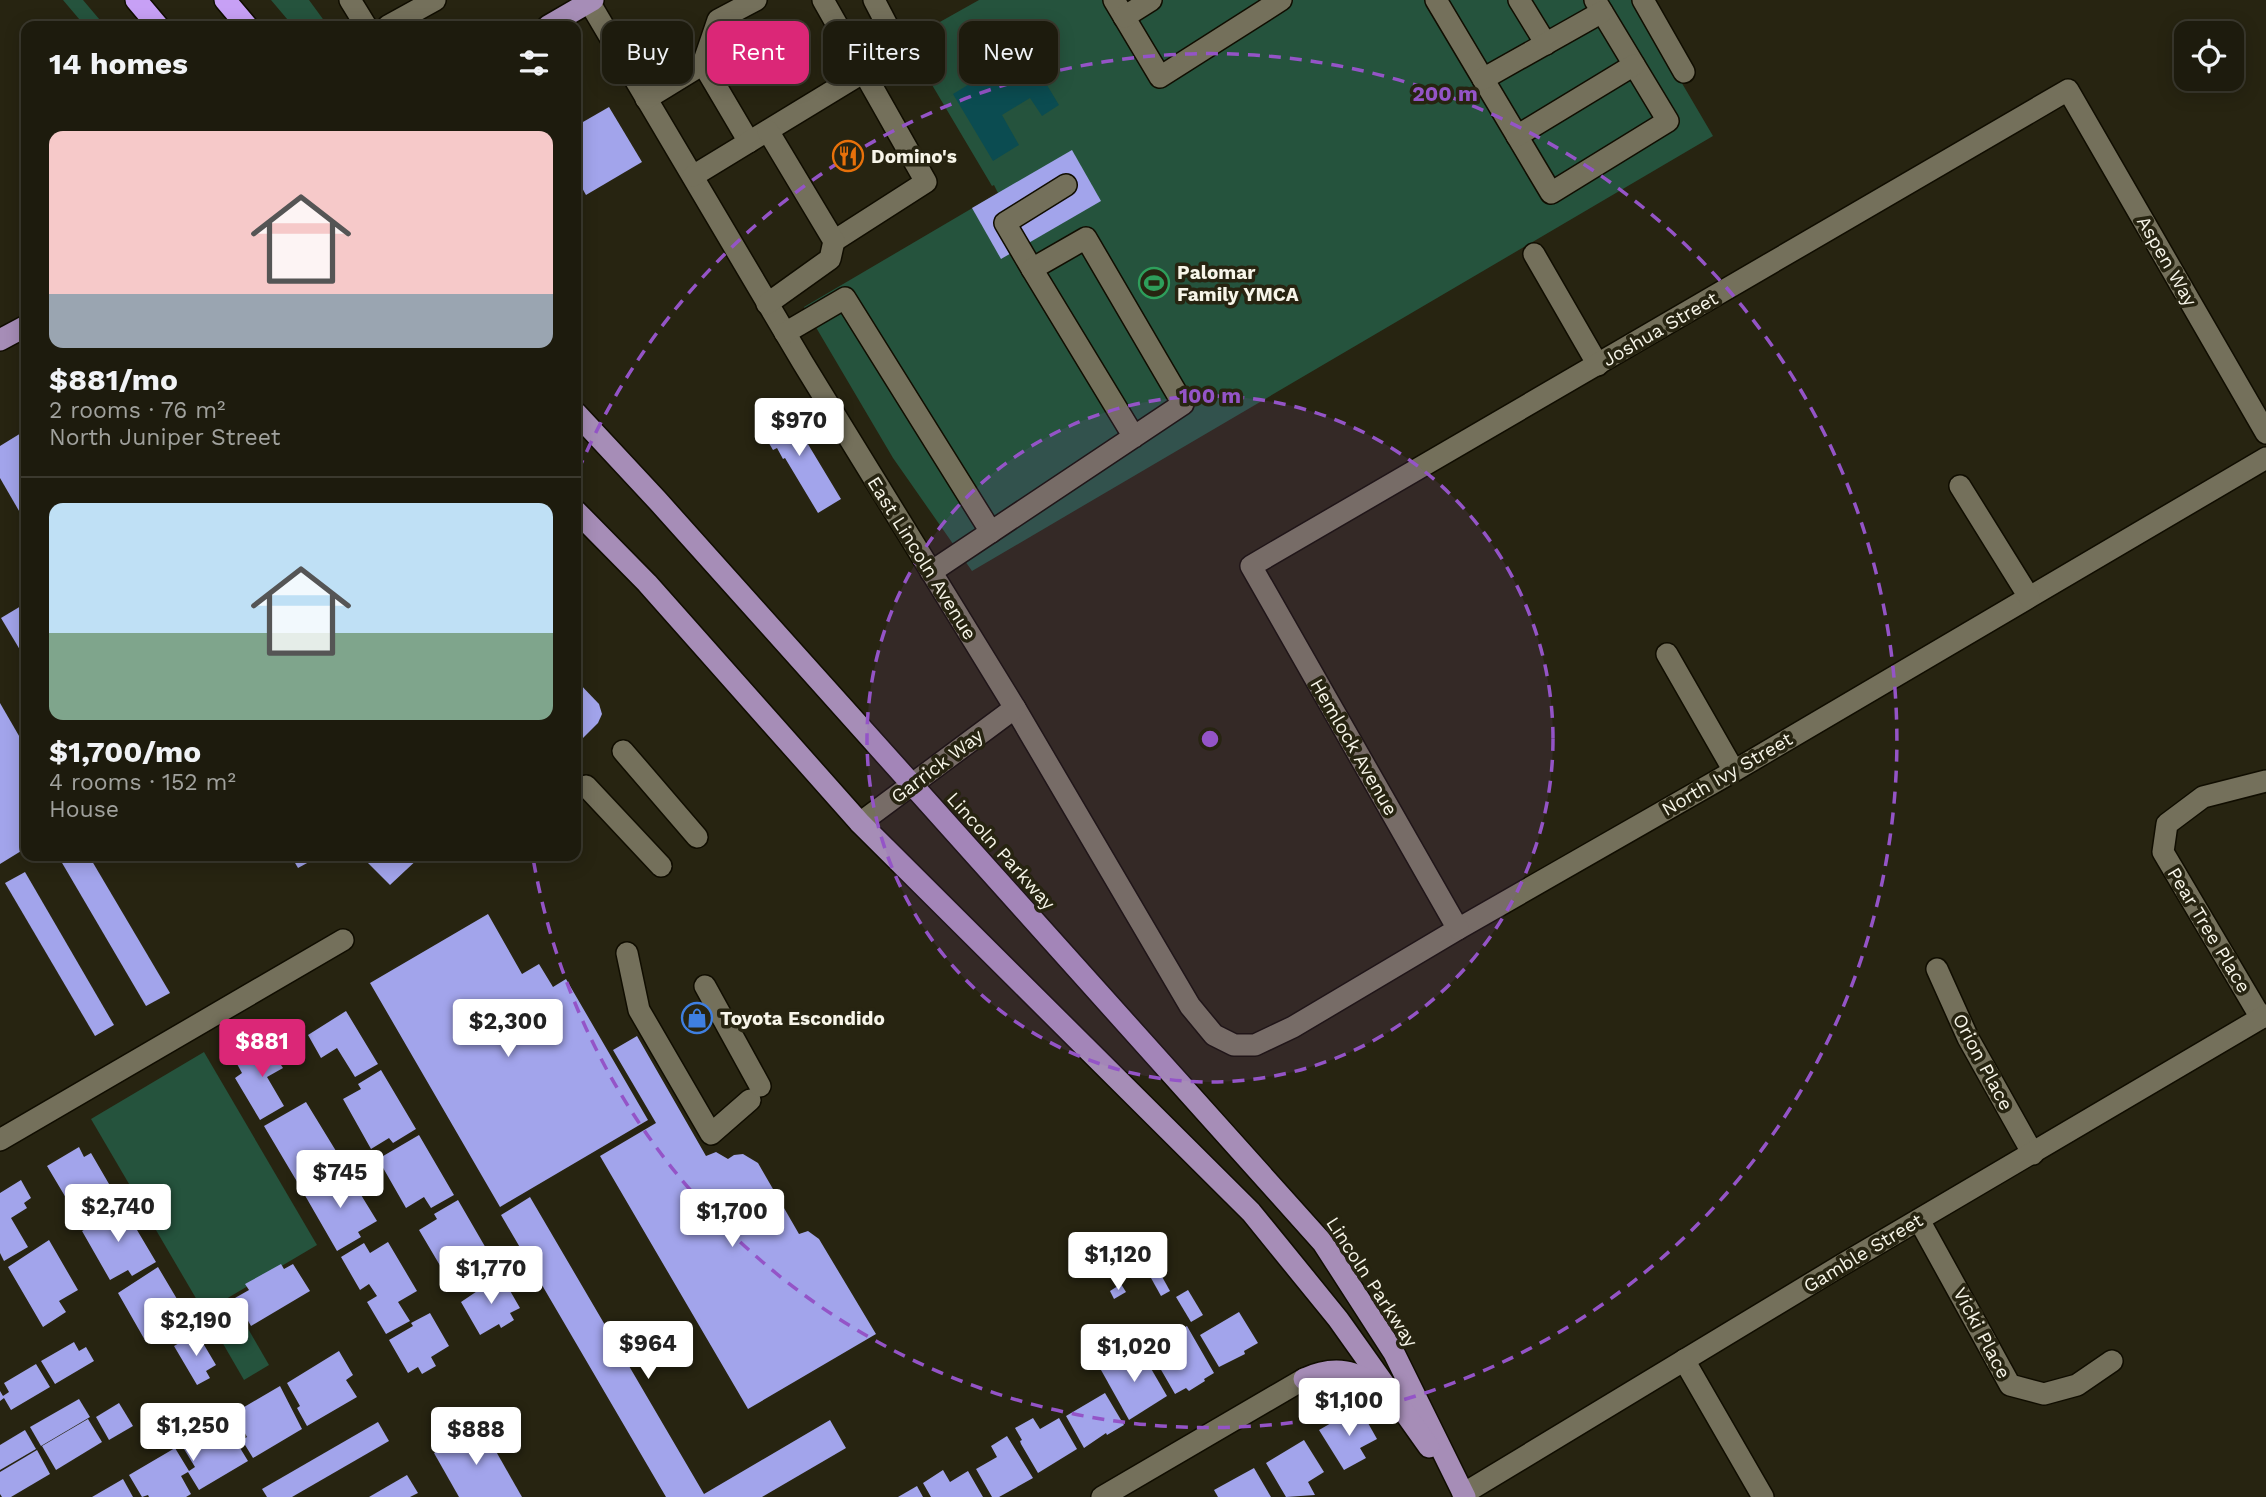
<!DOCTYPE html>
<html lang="en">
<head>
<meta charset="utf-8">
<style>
  :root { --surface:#1d1b0d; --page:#252416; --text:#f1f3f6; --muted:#a0a19d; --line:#3b392e; --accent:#db2777 }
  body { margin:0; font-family:"Work Sans",sans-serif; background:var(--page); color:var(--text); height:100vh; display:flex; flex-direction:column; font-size:26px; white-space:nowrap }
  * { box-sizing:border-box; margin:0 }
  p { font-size:23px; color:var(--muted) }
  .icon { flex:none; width:38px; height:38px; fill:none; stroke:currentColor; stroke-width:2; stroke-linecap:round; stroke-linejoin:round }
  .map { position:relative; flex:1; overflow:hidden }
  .side { position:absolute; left:21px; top:21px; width:560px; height:840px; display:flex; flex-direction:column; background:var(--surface); border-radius:14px; box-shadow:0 4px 18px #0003,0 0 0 2px var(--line) }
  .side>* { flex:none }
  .guide { position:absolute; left:602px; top:21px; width:665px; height:63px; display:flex; gap:14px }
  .buttons { position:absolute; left:2174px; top:21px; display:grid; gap:14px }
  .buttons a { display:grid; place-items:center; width:70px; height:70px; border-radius:14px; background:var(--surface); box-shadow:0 4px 18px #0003,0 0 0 2px var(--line); font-size:35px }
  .price { position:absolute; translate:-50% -60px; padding:0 16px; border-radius:7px; background:#fff; color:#222; font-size:23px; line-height:46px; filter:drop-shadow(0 2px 4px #0008) }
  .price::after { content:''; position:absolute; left:50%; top:42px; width:21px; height:16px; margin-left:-10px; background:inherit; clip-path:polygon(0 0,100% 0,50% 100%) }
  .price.current { background:var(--accent); color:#fff }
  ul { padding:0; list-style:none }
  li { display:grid; align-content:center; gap:14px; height:371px; padding:0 28px }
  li+li { border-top:2px solid var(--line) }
  li span { display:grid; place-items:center; height:217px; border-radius:14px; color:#555 }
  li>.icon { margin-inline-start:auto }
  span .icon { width:126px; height:126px; fill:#fffc; stroke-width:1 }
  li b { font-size:30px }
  h2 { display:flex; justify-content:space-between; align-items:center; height:84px; padding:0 28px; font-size:30px }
  .tag { padding:0 24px; border-radius:14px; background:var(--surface); box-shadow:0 4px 18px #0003,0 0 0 2px var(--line); font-size:24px; line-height:63px }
  .tag.current { background:var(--accent); color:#fff }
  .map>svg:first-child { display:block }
  .green { fill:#25533d }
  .water { fill:#0b4c51 }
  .building { fill:#a2a4eb }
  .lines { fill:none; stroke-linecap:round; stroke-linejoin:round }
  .minor-casing { stroke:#100d00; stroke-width:24 }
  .major-casing { stroke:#100d00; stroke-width:24 }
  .highway-casing { stroke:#100d00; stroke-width:24 }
  .minor { stroke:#74705b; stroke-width:21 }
  .major { stroke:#a68db7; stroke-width:21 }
  .highway { stroke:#c7a0f5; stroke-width:21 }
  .ring { fill:none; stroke:#9454c7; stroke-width:3.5; stroke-dasharray:12 9 }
  .labels { text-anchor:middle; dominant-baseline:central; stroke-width:7; stroke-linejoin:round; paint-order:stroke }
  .poi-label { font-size:19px; font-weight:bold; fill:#f7f5e9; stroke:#272411; text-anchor:start }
  .street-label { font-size:19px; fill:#f7f5e9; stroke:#272411 }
  .centre { fill:#9454c7; stroke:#272411; stroke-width:3.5 }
  .ring-label { font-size:21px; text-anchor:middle; font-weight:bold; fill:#9454c7; stroke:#272411; stroke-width:7; stroke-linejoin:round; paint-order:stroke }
</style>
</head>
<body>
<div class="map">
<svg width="2266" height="1497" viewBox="0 0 2266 1497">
  <rect width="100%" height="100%" fill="#272411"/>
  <g class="green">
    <path d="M 63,0 L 83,0 L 105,26 L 85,26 Z"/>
    <path d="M 271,0 L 309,0 L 328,26 L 293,26 Z"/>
    <path d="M 979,0 L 1633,0 L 1713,136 L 972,571 L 893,458 L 804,307 L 998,193 L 994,185 L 992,186 L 906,41 Z"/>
    <path d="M 204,1052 L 317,1245 L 204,1312 L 91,1119 Z"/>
    <path d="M 232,1301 L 269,1365 L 244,1380 L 207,1316 Z"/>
  </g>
  <path class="water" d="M 1026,50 L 1059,105 L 1042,116 L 1030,98 L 1002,115 L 1019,145 L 993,161 L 953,94 Z"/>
  <g class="building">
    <path d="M 609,107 L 642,162 L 586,195 L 576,177 L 576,126 Z"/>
    <path d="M 1072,150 L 1101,201 L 1001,259 L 972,208 Z"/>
    <path d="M 785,406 L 841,499 L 818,513 L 785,458 L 783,459 L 777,448 L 773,450 L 757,423 Z"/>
    <path d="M 26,430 L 26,523 L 0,478 L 0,446 Z"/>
    <path d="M 26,603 L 26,660 L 1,618 Z"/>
    <path d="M 576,680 L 599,704 L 602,714 L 598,723 L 576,745 Z"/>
    <path d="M 0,703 L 26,748 L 26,848 L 0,864 Z"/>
    <path d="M 58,856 L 89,856 L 170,993 L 146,1006 Z"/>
    <path d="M 291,856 L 320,856 L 298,868 Z"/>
    <path d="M 361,856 L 421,856 L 390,885 Z"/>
    <path d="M 25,872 L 114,1025 L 95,1036 L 5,883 Z"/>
    <path d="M 488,914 L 522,974 L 539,964 L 553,987 L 566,979 L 648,1120 L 500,1207 L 370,983 Z"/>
    <path d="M 346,1011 L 378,1064 L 355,1077 L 337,1048 L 321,1058 L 308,1035 Z"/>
    <path d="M 637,1036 L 706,1156 L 716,1152 L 728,1159 L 734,1155 L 743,1154 L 758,1163 L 799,1234 L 808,1231 L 819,1239 L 876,1334 L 748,1409 L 600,1156 L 656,1123 L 613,1050 Z"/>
    <path d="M 277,1040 L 287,1057 L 279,1062 L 283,1068 L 267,1077 L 284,1106 L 260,1120 L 235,1078 L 242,1073 L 237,1064 Z"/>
    <path d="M 381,1070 L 416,1129 L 393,1143 L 389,1138 L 371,1149 L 343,1099 L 361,1089 L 358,1084 Z"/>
    <path d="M 306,1102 L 336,1151 L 317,1162 L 322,1171 L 299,1185 L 264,1126 Z"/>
    <path d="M 419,1135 L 454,1195 L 431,1208 L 424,1197 L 406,1208 L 378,1159 Z"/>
    <path d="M 79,1147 L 84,1157 L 91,1153 L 116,1196 L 93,1209 L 84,1194 L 69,1203 L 47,1166 Z"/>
    <path d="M 347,1172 L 377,1221 L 358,1232 L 361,1237 L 337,1251 L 303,1192 L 326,1178 L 329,1183 Z"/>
    <path d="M 21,1180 L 31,1198 L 24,1203 L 27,1208 L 11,1218 L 28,1247 L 4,1261 L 0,1253 L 0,1193 Z"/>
    <path d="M 530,1197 L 704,1494 L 830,1420 L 846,1448 L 762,1497 L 666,1497 L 501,1215 Z"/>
    <path d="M 458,1200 L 498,1269 L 474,1283 L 466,1269 L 448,1279 L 419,1230 L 437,1219 L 434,1214 Z"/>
    <path d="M 121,1203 L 156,1262 L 132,1276 L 128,1270 L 110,1280 L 82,1231 L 100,1221 L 97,1216 Z"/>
    <path d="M 49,1240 L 78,1290 L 59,1301 L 66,1312 L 43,1327 L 8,1267 Z"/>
    <path d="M 388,1242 L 417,1291 L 398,1302 L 410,1321 L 386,1334 L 367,1302 L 377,1296 L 369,1284 L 360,1290 L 341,1257 L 364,1243 L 370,1253 Z"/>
    <path d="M 281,1264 L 284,1269 L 293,1264 L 310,1291 L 251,1326 L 235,1298 L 249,1290 L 245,1284 Z"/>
    <path d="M 158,1267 L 193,1326 L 170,1340 L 164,1331 L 146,1342 L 118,1293 Z"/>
    <path d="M 1160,1273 L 1170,1291 L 1161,1296 L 1151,1278 Z"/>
    <path d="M 501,1275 L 520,1308 L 510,1313 L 514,1320 L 501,1328 L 499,1324 L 480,1335 L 461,1302 Z"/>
    <path d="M 1121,1284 L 1126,1292 L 1114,1299 L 1110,1291 Z"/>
    <path d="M 1188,1290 L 1203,1315 L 1191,1322 L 1176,1297 Z"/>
    <path d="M 1239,1312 L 1258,1343 L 1244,1351 L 1245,1354 L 1219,1367 L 1200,1335 Z"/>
    <path d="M 430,1313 L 449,1346 L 431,1357 L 436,1366 L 422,1374 L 418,1367 L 408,1373 L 389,1340 L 413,1326 L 411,1323 Z"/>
    <path d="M 1187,1326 L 1214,1373 L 1204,1379 L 1205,1381 L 1189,1391 L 1186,1388 L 1175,1394 L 1149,1349 Z"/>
    <path d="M 197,1333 L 216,1365 L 206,1371 L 210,1378 L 197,1385 L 174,1346 Z"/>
    <path d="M 74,1342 L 79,1351 L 86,1347 L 94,1361 L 55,1384 L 41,1361 Z"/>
    <path d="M 1139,1348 L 1167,1396 L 1129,1420 L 1101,1370 Z"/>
    <path d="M 339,1351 L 353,1375 L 346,1380 L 357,1397 L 307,1426 L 297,1408 L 300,1406 L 287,1383 Z"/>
    <path d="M 36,1364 L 50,1387 L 11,1410 L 4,1398 L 0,1401 L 0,1391 L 3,1396 L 9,1392 L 4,1383 Z"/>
    <path d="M 280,1386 L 302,1429 L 253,1458 L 242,1440 L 247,1437 L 234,1413 Z"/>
    <path d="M 1105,1393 L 1124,1425 L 1107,1435 L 1106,1433 L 1084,1448 L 1066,1416 Z"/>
    <path d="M 79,1399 L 90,1417 L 41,1446 L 30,1427 Z"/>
    <path d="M 119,1403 L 133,1426 L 109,1440 L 96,1417 Z"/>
    <path d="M 1359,1407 L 1377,1439 L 1360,1448 L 1366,1458 L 1344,1470 L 1319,1430 Z"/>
    <path d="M 228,1417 L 242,1440 L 237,1443 L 248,1461 L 199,1490 L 188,1472 L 181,1476 L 191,1494 L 186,1497 L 149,1497 L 148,1495 L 142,1497 L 129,1475 L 175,1448 L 189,1471 L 195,1467 L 181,1444 Z"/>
    <path d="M 1033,1418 L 1040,1429 L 1059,1418 L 1077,1449 L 1038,1473 L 1021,1444 L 1020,1441 L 1022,1440 L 1015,1428 Z"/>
    <path d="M 88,1419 L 102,1442 L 56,1470 L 42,1446 Z"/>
    <path d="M 378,1422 L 389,1441 L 292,1497 L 267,1497 L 262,1489 Z"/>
    <path d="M 481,1425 L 522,1497 L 459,1497 L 434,1453 Z"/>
    <path d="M 25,1430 L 36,1449 L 0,1470 L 0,1445 Z"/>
    <path d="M 1007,1436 L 1033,1478 L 999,1497 L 992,1497 L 976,1469 L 997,1457 L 991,1446 Z"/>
    <path d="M 1304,1440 L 1324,1472 L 1308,1482 L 1315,1495 L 1286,1497 L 1266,1463 Z"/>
    <path d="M 37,1450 L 50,1474 L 11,1497 L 2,1497 L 0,1494 L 0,1472 Z"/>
    <path d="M 1254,1468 L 1271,1497 L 1218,1497 L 1214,1490 Z"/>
    <path d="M 943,1470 L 950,1482 L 968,1471 L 983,1497 L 931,1497 L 923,1483 Z"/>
    <path d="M 407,1475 L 418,1493 L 410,1497 L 369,1497 Z"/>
    <path d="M 123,1479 L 133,1497 L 92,1497 Z"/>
    <path d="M 917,1486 L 923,1497 L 898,1497 Z"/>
  </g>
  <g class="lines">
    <g class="minor-casing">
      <g id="minor">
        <path d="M 350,0 L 366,26"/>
        <path d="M 588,0 L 803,363 L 1015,708 L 1190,1006 L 1214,1035 L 1234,1045 L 1255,1045 L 1293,1027 L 1458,929 L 1734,771 L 2266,458"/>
        <path d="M 823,0 L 926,182 L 834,241"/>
        <path d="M 1114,0 L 1160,77 L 1281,0"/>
        <path d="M 1436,0 L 1551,193 L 1668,121 L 1595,0"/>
        <path d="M 1519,0 L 1546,44"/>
        <path d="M 1643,0 L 1684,72"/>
        <path d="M 1124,17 L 1151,0"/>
        <path d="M 388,26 L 435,0"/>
        <path d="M 703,64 L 749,142"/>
        <path d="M 1483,79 L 1602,12"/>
        <path d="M 646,99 L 703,64 L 718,20 L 756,0"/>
        <path d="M 1517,136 L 1634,65"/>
        <path d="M 693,176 L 900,50 L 874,0"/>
        <path d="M 1534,254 L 1598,365"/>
        <path d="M 1032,269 L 1005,223 L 1066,185"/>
        <path d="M 767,304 L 830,259 L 834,241 L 768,131"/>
        <path d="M 785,333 L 845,298 L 991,532"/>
        <path d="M 1960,486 L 2029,597"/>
        <path d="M 931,572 L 1183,404 L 1086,238 L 1032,269 L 1134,437"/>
        <path d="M 1667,654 L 1734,771"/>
        <path d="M 623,751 L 697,837"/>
        <path d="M 586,786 L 661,866"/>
        <path d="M 860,823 L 1015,708"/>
        <path d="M 1458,929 L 1251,566 L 2068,90 L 2266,433"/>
        <path d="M 627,953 L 639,1010 L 711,1134 L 750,1100"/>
        <path d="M 1937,969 L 1968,1038 L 2033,1154"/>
        <path d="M 705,986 L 760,1086"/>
        <path d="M 2261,1018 L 2163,852 L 2167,824 L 2203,797 L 2266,781"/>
        <path d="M 0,1140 L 343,940"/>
        <path d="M 1919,1220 L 2010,1385 L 2044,1394 L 2077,1385 L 2112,1361"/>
        <path d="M 1684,1360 L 1763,1497"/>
        <path d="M 1463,1494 L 1840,1266 L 2266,1015"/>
        <path d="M 1102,1497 L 1304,1379"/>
      </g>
    </g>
    <g class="major-casing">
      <g id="major">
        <path d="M 548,26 L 593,0"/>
        <path d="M 0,340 L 26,326"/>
        <path d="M 576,413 L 657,500 L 1323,1243 L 1394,1353 L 1465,1497"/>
        <path d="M 576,511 L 647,583 L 860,823 L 1251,1212 L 1338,1319 L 1429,1447"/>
        <path d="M 1304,1379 C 1337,1364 1355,1372 1384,1388"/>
      </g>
    </g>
    <g class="highway-casing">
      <g id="highway">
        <path d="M 136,0 L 158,26"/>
        <path d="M 225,0 L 247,26"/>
      </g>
    </g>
    <use href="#minor" class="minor"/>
    <use href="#major" class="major"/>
    <use href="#highway" class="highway"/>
  </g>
  <circle cx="1210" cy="739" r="343" fill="#9454c7" fill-opacity=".12"/>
  <g class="ring">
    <circle cx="1210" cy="739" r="343"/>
    <path d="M578 471A687 687 0 1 1 533 858"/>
  </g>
  <defs>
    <g id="restaurant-ring" transform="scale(1.575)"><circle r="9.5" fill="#272411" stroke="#e8710a" stroke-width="1.5"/><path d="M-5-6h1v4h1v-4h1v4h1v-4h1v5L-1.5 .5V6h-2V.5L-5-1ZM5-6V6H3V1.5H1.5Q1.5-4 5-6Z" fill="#e8710a"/></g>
    <g id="stadium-ring" transform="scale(1.575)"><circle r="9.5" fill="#272411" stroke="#2e9e5b" stroke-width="1.5"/><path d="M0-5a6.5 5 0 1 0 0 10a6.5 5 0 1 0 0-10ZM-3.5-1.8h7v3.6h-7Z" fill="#2e9e5b"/></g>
    <g id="shop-ring" transform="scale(1.575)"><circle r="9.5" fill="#272411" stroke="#3f7fe0" stroke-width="1.5"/><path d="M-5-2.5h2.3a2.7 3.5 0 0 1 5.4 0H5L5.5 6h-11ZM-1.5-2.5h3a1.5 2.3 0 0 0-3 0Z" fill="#3f7fe0"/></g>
  </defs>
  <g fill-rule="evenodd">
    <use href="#restaurant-ring" x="848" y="156"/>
    <use href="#stadium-ring" x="1154" y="283"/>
    <use href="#shop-ring" x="697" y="1018"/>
  </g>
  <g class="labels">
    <g class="poi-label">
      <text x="871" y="156">Domino's</text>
      <text x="1177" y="272">Palomar<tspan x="1177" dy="22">Family YMCA</tspan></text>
      <text x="720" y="1018">Toyota Escondido</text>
    </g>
    <g class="street-label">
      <text transform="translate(2167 261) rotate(60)">Aspen Way</text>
      <text transform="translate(1660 329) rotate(-30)">Joshua Street</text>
      <text transform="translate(922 558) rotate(58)">East Lincoln Avenue</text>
      <text transform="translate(1354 747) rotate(60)">Hemlock Avenue</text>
      <text transform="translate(937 766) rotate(-37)">Garrick Way</text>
      <text transform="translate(1727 774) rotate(-30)">North Ivy Street</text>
      <text transform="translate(1001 851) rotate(48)">Lincoln Parkway</text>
      <text transform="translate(2209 930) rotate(59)">Pear Tree Place</text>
      <text transform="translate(1983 1062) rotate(62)">Orion Place</text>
      <text transform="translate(1863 1253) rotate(-31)">Gamble Street</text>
      <text transform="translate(1372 1282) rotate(57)">Lincoln Parkway</text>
      <text transform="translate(1982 1333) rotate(62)">Vicki Place</text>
    </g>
  </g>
  <circle cx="1210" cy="739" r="10" class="centre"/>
  <g class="ring-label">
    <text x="1445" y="101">200 m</text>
    <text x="1210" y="403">100 m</text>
  </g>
</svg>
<div class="buttons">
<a><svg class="icon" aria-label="locate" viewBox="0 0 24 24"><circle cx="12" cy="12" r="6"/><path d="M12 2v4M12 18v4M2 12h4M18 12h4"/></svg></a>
</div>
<b class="price" style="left:799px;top:458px">$970</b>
<b class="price" style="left:508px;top:1059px">$2,300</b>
<b class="price current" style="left:262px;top:1079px">$881</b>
<b class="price" style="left:340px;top:1210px">$745</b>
<b class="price" style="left:118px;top:1244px">$2,740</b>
<b class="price" style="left:732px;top:1249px">$1,700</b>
<b class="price" style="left:1118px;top:1292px">$1,120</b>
<b class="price" style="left:491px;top:1306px">$1,770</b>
<b class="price" style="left:196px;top:1358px">$2,190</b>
<b class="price" style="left:648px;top:1381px">$964</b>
<b class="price" style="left:1134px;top:1384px">$1,020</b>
<b class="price" style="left:1349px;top:1438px">$1,100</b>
<b class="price" style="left:193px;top:1463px">$1,250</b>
<b class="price" style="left:476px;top:1467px">$888</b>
<div class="guide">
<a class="tag">Buy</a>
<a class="tag current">Rent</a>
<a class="tag">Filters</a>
<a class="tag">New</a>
</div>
<section class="side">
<h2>14 homes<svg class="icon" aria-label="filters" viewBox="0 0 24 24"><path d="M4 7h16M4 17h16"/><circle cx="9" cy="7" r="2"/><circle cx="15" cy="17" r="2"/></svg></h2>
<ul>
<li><span style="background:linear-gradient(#f6c9c9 75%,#9aa5b1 0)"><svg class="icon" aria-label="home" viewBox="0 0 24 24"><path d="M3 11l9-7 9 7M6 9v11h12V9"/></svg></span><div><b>$881/mo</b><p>2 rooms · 76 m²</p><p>North Juniper Street</p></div></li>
<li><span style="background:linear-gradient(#bfe0f5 60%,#7fa58c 0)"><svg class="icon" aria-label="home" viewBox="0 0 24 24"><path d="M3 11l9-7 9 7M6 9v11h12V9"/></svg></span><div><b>$1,700/mo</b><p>4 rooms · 152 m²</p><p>House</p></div></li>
</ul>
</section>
</div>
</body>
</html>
